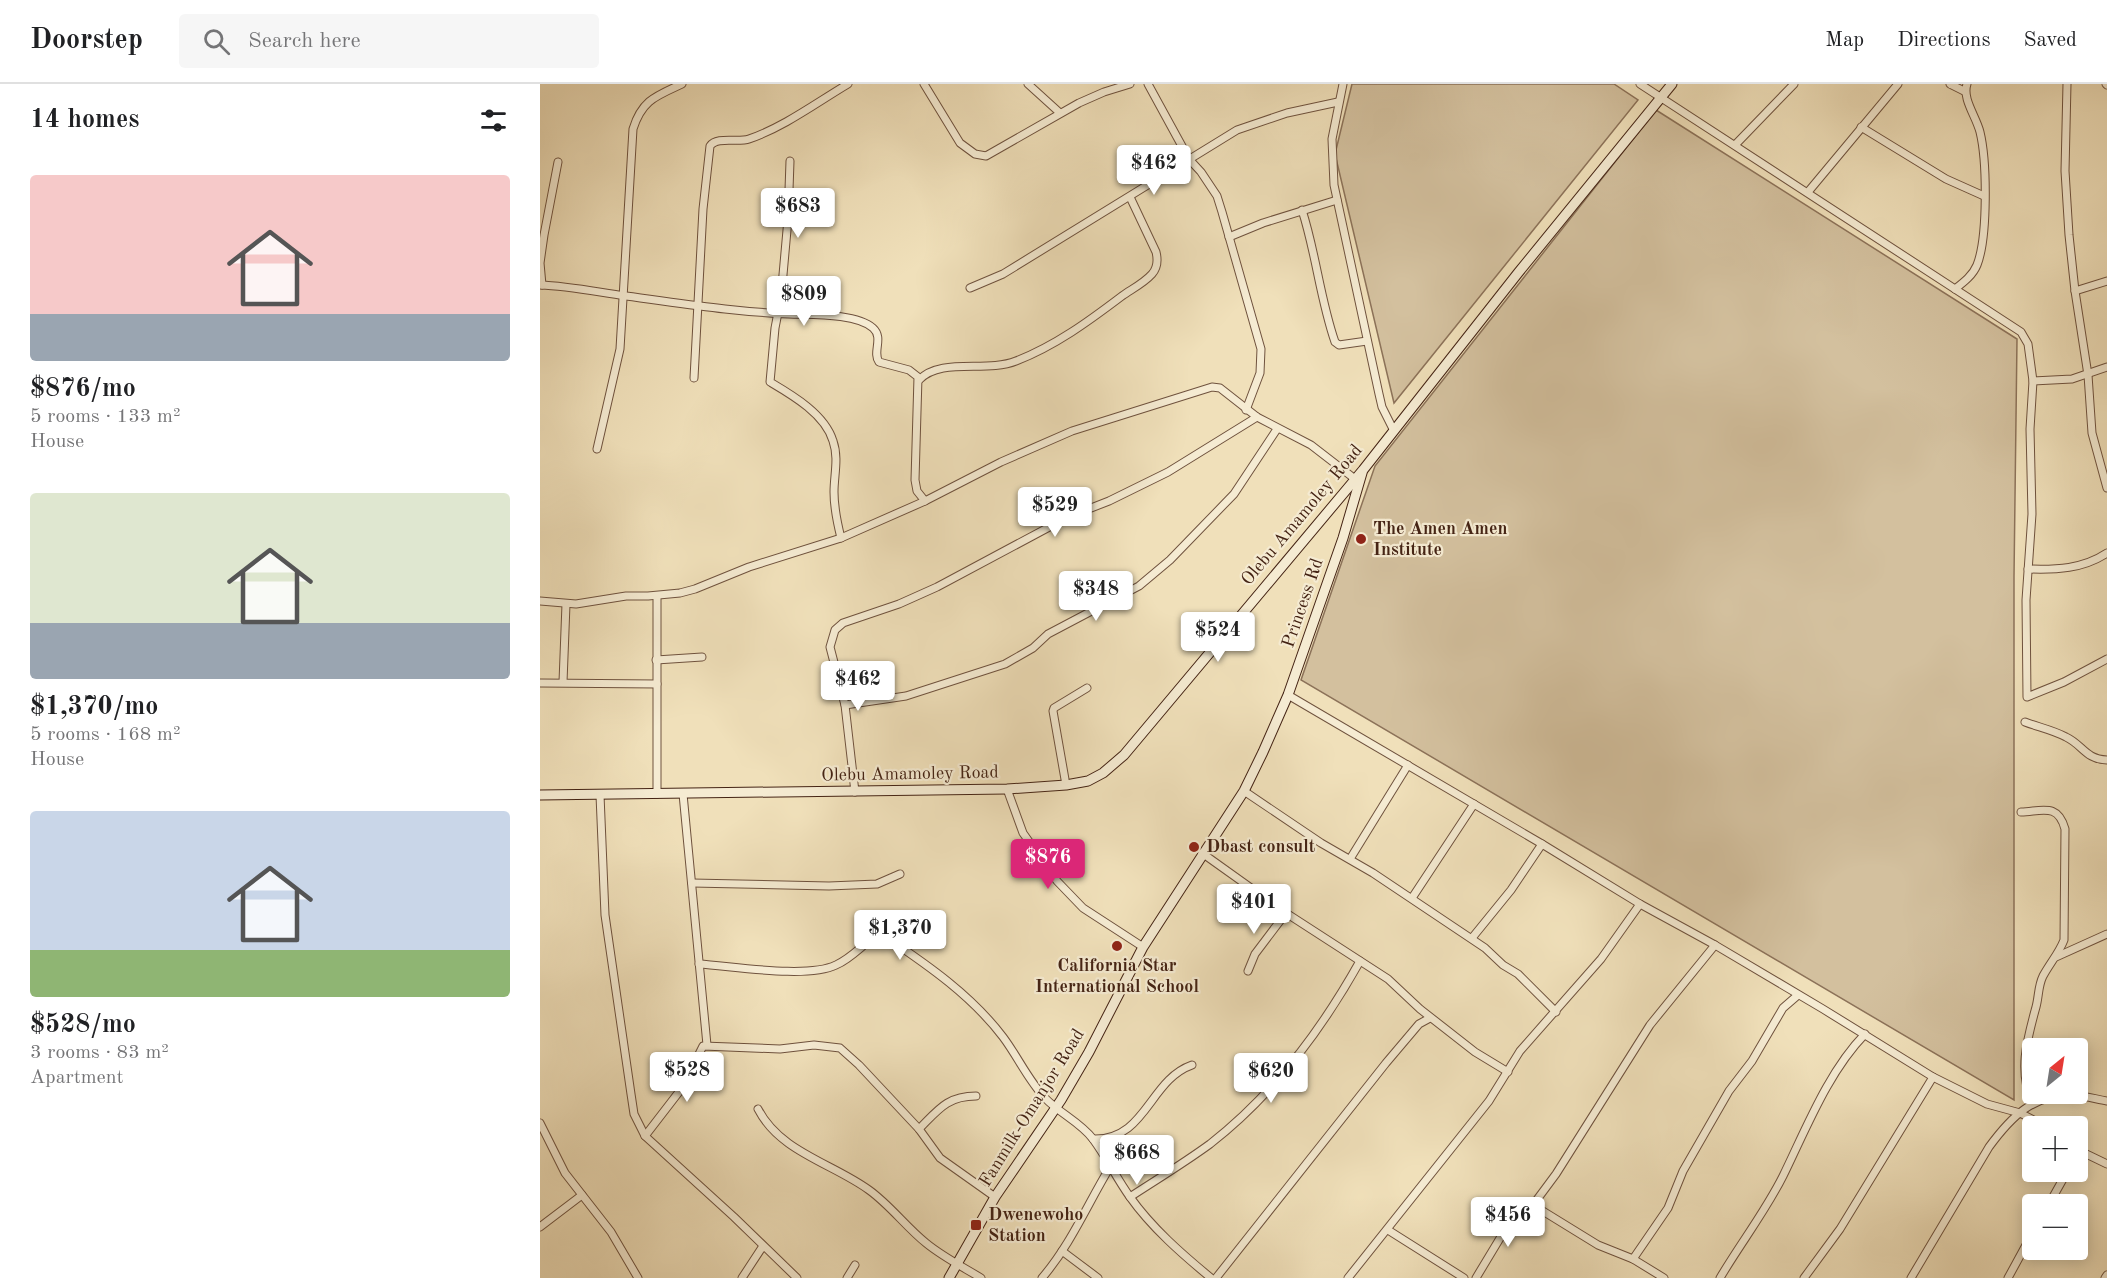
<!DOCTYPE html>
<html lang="en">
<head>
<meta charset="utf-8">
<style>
  :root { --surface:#fff; --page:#f6f6f6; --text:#202124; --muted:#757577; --line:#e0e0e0; --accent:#db2777 }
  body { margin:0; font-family:"Old Standard TT",serif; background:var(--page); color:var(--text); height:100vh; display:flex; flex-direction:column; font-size:22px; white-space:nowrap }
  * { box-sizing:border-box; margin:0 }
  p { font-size:20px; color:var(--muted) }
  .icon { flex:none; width:33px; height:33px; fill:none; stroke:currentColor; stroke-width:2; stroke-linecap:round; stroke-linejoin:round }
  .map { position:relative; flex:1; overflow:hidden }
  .details { display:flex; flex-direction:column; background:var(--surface); width:540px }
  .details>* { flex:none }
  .needle { width:39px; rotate:30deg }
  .controls { position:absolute; left:1482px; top:954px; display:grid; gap:12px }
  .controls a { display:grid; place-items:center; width:66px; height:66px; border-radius:6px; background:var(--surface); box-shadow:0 3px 15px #0003; font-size:30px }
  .price { position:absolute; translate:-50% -51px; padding:0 14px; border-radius:6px; background:#fff; color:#222; font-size:20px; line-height:39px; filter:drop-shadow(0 2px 3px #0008) }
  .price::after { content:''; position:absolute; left:50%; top:36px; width:18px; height:14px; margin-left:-9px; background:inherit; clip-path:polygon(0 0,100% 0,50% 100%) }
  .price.on { background:var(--accent); color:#fff }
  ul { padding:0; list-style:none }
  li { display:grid; align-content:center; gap:12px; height:318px; padding:0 30px }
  li span { display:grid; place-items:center; height:186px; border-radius:6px; color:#555 }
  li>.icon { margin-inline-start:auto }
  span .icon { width:108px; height:108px; fill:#fffc; stroke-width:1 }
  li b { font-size:26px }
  h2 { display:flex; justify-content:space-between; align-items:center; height:72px; padding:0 30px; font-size:26px }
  header { display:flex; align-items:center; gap:36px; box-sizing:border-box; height:84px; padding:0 30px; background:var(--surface); border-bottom:2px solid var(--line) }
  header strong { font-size:28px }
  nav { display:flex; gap:33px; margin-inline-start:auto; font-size:21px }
  .search { width:420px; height:54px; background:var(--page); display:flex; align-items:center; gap:15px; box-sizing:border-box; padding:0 21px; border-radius:6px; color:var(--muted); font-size:22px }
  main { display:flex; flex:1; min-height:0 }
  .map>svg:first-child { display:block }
  .green { fill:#d3c09e; stroke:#8c7259; stroke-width:1.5 }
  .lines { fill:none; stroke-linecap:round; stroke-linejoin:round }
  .street-casing { stroke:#6f523e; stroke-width:9 }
  .secondary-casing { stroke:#442314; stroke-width:11 }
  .street { stroke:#f5ebd2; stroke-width:7 }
  .secondary { stroke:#f5ebd2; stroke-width:9 }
  .poi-dot { fill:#8f2418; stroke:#f5ebd2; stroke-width:2 }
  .labels { text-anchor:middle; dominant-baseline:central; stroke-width:4.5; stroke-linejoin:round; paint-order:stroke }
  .street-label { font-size:18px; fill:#442314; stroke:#f5ebd2 }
  .poi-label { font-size:18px; font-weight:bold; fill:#442314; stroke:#f5ebd2; text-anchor:start }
</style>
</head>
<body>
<header>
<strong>Doorstep</strong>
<div class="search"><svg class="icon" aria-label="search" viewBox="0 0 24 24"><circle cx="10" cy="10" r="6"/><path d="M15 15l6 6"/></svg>Search here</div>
<nav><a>Map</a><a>Directions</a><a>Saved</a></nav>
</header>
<main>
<section class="details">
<h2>14 homes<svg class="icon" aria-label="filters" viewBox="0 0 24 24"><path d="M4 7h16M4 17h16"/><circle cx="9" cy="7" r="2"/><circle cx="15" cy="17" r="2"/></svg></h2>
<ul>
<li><span style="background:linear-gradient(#f6c9c9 75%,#9aa5b1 0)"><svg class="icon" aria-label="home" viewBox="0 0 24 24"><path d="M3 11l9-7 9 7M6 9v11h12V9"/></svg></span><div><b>$876/mo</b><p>5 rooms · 133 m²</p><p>House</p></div></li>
<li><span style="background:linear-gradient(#dfe7d0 70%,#9aa5b1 0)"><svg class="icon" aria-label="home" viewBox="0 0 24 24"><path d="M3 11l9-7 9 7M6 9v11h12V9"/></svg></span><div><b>$1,370/mo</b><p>5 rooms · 168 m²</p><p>House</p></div></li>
<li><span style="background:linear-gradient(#c9d6e8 75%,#8fb573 0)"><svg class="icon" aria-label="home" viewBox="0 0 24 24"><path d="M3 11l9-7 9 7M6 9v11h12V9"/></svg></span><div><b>$528/mo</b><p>3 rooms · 83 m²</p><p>Apartment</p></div></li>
</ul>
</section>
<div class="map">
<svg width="1567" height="1194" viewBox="0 0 1567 1194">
  <rect width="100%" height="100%" fill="#f0e0ba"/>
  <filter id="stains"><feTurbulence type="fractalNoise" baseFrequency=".00333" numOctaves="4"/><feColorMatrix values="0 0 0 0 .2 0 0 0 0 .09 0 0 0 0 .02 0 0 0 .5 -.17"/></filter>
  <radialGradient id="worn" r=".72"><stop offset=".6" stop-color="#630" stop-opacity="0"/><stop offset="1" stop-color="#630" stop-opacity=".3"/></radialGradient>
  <g class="green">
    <path d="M 812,0 L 1074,0 L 1098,16 L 854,319 L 795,70 Z"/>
    <path d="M 1116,26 L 1477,255 L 1474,493 L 1474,1016 L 761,596 L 835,382 Z"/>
  </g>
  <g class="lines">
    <g class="street-casing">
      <g id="street">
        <path d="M 384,0 L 420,59 L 435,70 L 446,72 L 539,19 L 564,8 L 590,0"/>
        <path d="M 488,0 L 520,29"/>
        <path d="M 608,0 L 649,75 L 661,88 L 677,112 L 682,128 L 721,265 L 720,289 L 706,326"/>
        <path d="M 803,0 L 792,55 L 794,101 L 839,310 L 842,323 L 854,347"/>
        <path d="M 1100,0 L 1481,248 L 1488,260 L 1493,297 L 1490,345 L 1492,430 L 1486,516 L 1487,613 L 1524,598 L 1567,575"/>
        <path d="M 1410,0 L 1424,7"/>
        <path d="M 1527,0 L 1525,87 L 1529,151 L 1535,207 L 1548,291 L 1552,349 L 1567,404"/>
        <path d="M 1566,0 L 1567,1"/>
        <path d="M 1321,43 L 1406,95 L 1444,112"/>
        <path d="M 1195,61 L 1254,0"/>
        <path d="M 250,77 L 248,135 L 241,213 L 235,244 L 230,298 C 252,311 285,330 293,357 C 299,374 294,391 294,408 C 294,424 297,438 301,454"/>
        <path d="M 1268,108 L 1358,0"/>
        <path d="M 762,126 C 776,169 780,215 795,258 L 799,261 L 827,257"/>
        <path d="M 689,153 L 723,139 L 797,116"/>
        <path d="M 0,201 C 29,202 57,208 86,212 C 140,219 195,228 249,230 C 271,231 316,229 333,244 C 344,254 332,268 339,278 L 369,286 L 378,293 L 375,396 L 377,407 L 385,417"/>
        <path d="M 2,201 L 0,179 L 4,151 L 18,78"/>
        <path d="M 430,204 L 463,190 L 697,46 L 747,29 L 798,18"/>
        <path d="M 1415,205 C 1424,198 1433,191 1437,181 C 1448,153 1447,77 1440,48 C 1436,32 1422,15 1427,0"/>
        <path d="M 1535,207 L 1567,197"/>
        <path d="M 154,294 L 163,125 L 170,62 C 177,52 198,59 209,55 C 244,43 276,19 308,0"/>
        <path d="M 379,296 C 401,273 446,289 476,277 C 515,262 549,237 582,212 C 592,205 604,199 612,190 C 618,183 618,176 616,168 L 590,113"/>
        <path d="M 1493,297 L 1532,295 L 1567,283"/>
        <path d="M 57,365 L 80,265 L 93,45 C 102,16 116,12 142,0"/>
        <path d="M 1488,485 C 1516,486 1543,485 1567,469"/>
        <path d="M 117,512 L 117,710"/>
        <path d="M 0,517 L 36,520 L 86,512 L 108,512 L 140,509 L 155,505 L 209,483 L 301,454 L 385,417 L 461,378 L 532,347 L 672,303 L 680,304 L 717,333 L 771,361 L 815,395"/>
        <path d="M 116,576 L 162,573"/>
        <path d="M 23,598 L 26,520"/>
        <path d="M 0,599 L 117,600"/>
        <path d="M 748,611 L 1002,760 L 1100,820 L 1175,861 L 1283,925 L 1393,993 L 1447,1020 L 1480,1029 L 1505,1042"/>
        <path d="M 305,621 L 366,612 L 465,580 L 493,564 L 508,550 L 599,502 L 630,476 L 694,410 L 737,345"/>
        <path d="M 1485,638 C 1498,643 1513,646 1526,653 C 1543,661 1545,675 1567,676"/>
        <path d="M 526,701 L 513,627 L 514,624 L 547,604"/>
        <path d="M 467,705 L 483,749 L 517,797 L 543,824 L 603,863"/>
        <path d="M 704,707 L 781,759 L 833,789 L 945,864 L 963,881 L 978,890 L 1016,928"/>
        <path d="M 315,708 L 305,621 L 290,563 L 295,546 L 303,539 L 359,520 L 397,503 L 528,433 L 569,417 L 628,388 L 717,333"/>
        <path d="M 143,710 L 167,961"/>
        <path d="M 60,711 L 65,831 L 91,1010 L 94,1030 L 105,1052 L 194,1133 L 257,1194"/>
        <path d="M 1481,728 C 1503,727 1518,719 1525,745 L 1524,856 C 1519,869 1510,879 1503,892 C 1498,902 1499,912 1496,923 C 1487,956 1478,986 1492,1019"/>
        <path d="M 662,769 L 746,829 L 848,895 L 880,925 L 935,968 L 968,988"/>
        <path d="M 810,775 L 868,681"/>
        <path d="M 152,799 L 289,802 L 337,800 L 360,790"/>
        <path d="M 872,814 L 934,720"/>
        <path d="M 932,854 L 971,806 L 1002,760"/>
        <path d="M 1516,873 L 1567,850"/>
        <path d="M 159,880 C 193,882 267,895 296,881 C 312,874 323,860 337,851 L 346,853 C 389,882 432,912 463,953 C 478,973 488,996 505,1014 C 519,1029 540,1038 553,1055 C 567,1074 577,1095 590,1113 C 612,1144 642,1170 671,1194"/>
        <path d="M 708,887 L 715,870 L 746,829"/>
        <path d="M 218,1025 C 240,1068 292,1079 329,1106 C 350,1121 366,1143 386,1159 C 403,1173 423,1183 441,1194"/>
        <path d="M 0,1039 L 25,1089 L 71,1148 L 98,1194"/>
        <path d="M 379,1045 C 398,1026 407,1012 436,1012"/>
        <path d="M 105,1052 L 142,1004 L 163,962 L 240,965 L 274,961 L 300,964 L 319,981 L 379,1045 L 400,1074 L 455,1113"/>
        <path d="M 553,1055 C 606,1057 609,996 652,981"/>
        <path d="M 1538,1066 L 1567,1080"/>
        <path d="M 590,1113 C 616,1096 644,1079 670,1060 C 732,1012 782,945 820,877"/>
        <path d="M 1509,1120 L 1527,1088"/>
        <path d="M 993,1121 L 1016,1090 L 1110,941 L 1175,861"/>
        <path d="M 0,1143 L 42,1111"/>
        <path d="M 848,1146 L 924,1194"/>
        <path d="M 522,1167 L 558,1194"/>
        <path d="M 1093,1175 L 1128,1124 L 1143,1087 L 1189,1007 L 1212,977 L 1243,924 L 1258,911"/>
        <path d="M 202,1194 L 223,1162"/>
        <path d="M 307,1194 L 315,1181"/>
        <path d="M 502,1194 C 531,1160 547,1121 570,1083"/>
        <path d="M 676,1194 L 846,979 L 879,940 L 890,934"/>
        <path d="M 808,1194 L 949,1017 L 980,967 L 1061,875 L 1100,820"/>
        <path d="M 936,1194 L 977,1126 C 982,1119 985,1119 993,1121 L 1058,1161 L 1093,1175 L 1124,1194"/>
        <path d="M 1180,1194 C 1200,1160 1225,1128 1243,1092 C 1266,1045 1288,988 1325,950"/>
        <path d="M 1264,1194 L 1300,1145 L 1393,993"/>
        <path d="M 1371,1194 L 1449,1063 C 1471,1033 1494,1009 1534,1011 C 1545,1012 1556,1015 1567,1017"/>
        <path d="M 1468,1194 L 1492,1150"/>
        <path d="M 1565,1194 L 1567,1191"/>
      </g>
    </g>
    <g class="secondary-casing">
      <g id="secondary">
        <path d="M 0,711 L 467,705 L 526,701 L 548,697 L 563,689 L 584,671 L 823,386 L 978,189 L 1132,0"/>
        <path d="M 409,1194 L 455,1113 L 521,1016 L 549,968 L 603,863 L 704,707 L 723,668 L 748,611 L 803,454 L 822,389"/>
      </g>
    </g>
    <use href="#street" class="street"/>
    <use href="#secondary" class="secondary"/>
  </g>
  <g class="poi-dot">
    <circle cx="821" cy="455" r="6"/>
    <circle cx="654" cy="763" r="6"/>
    <circle cx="577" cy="862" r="6"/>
    <rect x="430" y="1135" width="12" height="12" rx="3"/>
  </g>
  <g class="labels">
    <g class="street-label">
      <text transform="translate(762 431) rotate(-50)">Olebu Amamoley Road</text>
      <text transform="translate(763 519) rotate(-71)">Princess Rd</text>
      <text transform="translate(370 690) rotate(-1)">Olebu Amamoley Road</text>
      <text transform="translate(492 1024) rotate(-58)">Fanmilk-Omanjor Road</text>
    </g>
    <g class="poi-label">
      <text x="833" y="445">The Amen Amen<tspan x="833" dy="21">Institute</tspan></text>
      <text x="666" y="763">Dbast consult</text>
      <text x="577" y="882" text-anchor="middle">California Star<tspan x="577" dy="21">International School</tspan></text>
      <text x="448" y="1131">Dwenewoho<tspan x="448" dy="21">Station</tspan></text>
    </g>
  </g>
  <rect width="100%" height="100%" filter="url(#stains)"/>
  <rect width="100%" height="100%" fill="url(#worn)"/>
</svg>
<div class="controls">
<a><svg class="needle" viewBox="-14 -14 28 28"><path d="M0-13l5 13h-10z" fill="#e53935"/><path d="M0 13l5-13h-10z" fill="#757577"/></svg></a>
<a>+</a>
<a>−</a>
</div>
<b class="price" style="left:614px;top:112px">$462</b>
<b class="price" style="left:258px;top:155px">$683</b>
<b class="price" style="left:264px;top:243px">$809</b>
<b class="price" style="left:515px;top:454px">$529</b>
<b class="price" style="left:556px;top:538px">$348</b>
<b class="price" style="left:678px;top:579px">$524</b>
<b class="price" style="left:318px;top:628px">$462</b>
<b class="price on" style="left:508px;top:806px">$876</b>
<b class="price" style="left:714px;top:851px">$401</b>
<b class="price" style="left:360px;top:877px">$1,370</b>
<b class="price" style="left:147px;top:1019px">$528</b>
<b class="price" style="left:731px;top:1020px">$620</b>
<b class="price" style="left:597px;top:1102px">$668</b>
<b class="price" style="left:968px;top:1164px">$456</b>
</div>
</main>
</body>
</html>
